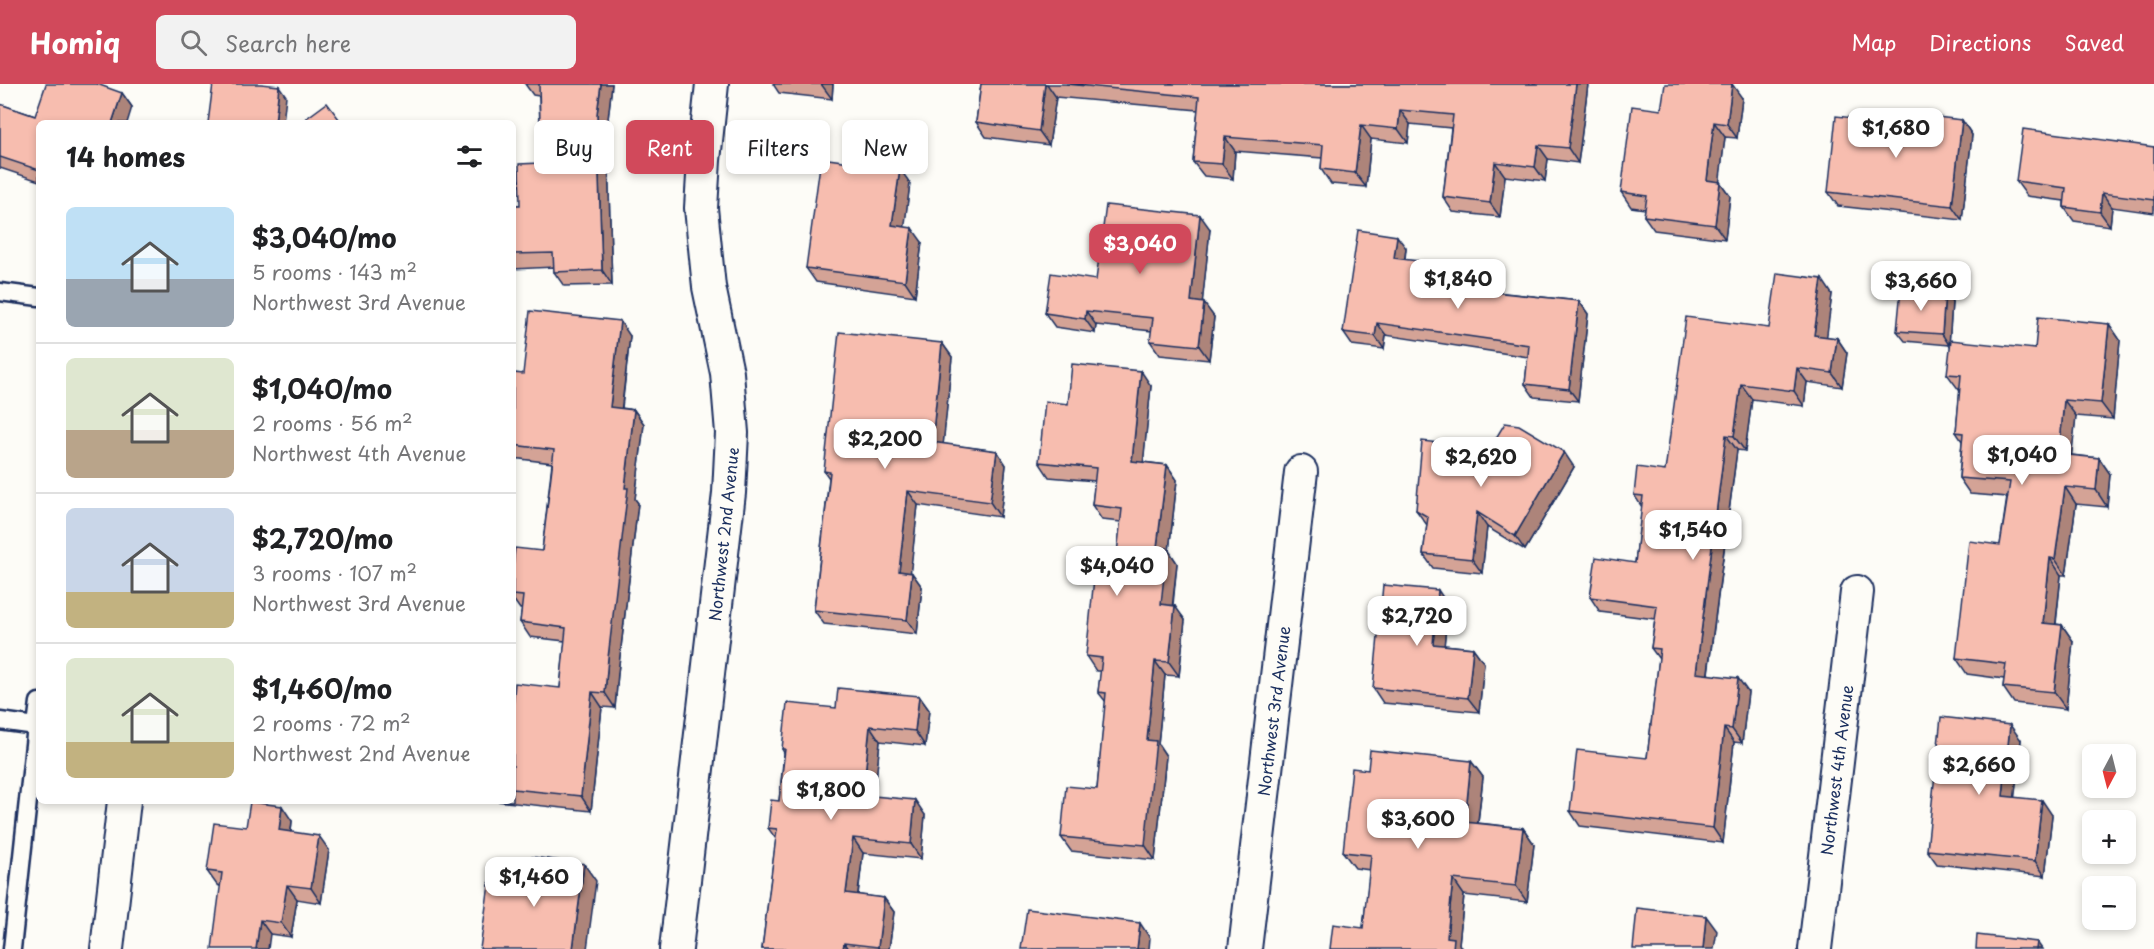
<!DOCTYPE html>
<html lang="en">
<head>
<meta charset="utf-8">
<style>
  :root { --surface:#fff; --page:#f2f2f2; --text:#202124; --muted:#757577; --line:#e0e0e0; --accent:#d1495b }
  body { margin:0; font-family:"Playpen Sans",sans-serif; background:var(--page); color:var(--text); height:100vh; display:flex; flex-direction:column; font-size:22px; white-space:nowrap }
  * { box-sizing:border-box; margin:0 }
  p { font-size:20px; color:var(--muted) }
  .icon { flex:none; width:33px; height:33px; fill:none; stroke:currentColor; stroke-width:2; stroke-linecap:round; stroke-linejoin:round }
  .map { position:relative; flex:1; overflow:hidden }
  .sheet { position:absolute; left:36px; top:36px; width:480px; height:684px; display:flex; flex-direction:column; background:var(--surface); border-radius:9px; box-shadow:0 3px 9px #0003 }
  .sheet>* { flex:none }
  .hud { position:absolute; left:534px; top:36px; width:570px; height:54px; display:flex; gap:12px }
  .needle { width:39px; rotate:187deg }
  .tools { position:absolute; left:2082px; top:660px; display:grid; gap:12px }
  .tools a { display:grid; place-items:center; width:54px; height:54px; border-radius:9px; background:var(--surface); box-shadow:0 3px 9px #0003; font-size:30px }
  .price { position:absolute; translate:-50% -51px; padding:0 14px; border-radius:12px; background:#fff; color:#222; font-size:20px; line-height:39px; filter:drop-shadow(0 2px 3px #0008) }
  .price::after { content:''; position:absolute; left:50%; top:36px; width:18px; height:14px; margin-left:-9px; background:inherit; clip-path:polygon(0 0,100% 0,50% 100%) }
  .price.active { background:var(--accent); color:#fff }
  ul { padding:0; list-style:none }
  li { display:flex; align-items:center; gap:18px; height:150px; padding:0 30px }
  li+li { border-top:2px solid var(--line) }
  li span { display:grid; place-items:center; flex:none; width:168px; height:120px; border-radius:9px; color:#555 }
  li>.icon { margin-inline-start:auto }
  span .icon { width:72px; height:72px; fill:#fffc; stroke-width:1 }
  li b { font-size:26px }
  h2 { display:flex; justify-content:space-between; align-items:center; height:72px; padding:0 30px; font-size:26px }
  .pill { padding:0 21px; border-radius:9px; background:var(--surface); box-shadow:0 3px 9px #0003; font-size:21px; line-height:54px }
  .pill.active { background:var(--accent); color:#fff }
  header { display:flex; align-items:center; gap:36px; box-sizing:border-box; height:84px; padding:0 30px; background:var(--accent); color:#fff }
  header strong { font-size:28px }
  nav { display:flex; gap:33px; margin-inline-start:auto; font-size:21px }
  .search { width:420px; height:54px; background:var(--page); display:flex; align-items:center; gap:15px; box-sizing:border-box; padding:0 21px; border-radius:9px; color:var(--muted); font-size:22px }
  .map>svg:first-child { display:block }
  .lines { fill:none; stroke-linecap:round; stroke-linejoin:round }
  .service-casing { stroke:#1b2f5e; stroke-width:21 }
  .minor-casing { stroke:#1b2f5e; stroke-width:36 }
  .service { stroke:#fdfcf7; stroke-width:16 }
  .minor { stroke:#fdfcf7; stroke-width:32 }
  .wall { fill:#d4a396; stroke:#1b2f5e; stroke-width:1.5 }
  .shaded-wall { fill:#ad847a; stroke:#1b2f5e; stroke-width:1.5 }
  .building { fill:#f7bdaf; stroke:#1b2f5e; stroke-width:1.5 }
  .labels { text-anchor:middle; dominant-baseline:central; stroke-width:4.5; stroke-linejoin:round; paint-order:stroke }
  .street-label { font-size:16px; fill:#1b2f5e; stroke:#fdfcf7 }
</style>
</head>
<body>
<header>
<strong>Homiq</strong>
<div class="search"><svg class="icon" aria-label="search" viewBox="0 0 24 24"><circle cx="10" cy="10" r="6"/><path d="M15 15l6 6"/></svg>Search here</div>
<nav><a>Map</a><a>Directions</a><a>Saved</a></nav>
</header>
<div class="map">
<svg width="2154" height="865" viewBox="0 0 2154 865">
  <rect width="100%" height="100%" fill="#fdfcf7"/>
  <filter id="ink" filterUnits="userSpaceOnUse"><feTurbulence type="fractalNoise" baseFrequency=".0167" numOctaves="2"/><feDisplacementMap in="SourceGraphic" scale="12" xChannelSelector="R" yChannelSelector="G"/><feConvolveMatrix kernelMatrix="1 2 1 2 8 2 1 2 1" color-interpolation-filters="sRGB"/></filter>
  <g filter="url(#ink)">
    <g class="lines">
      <g class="service-casing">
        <g id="service">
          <path d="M 0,208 L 39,213"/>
          <path d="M 0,637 L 36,642 L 39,618"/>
          <path d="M 12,865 L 36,642 L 39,643"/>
        </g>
      </g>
      <g class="minor-casing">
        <g id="minor">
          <path d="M 107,865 L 124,717"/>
          <path d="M 676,865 L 729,409 L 732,349 L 727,289 L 709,203 L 701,124 L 704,76 L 712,0"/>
          <path d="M 1245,865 L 1301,388"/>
          <path d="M 1815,865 L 1857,508"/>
        </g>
      </g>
      <use href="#service" class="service"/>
      <use href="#minor" class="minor"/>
    </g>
    <g class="wall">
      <path d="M 525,0 L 612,0 L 607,44 L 612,201 L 564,202 L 554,188 L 554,183 L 513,185 L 513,121 L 520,121 L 541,79 L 539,12 L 533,11 Z"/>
      <path d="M 773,0 L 833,0 L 832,15 L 779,9 Z"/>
      <path d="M 981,0 L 1588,0 L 1578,79 L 1548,75 L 1545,97 L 1505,92 L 1500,133 L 1453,128 L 1443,113 L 1451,44 L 1410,40 L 1408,59 L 1371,55 L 1366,103 L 1331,100 L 1321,85 L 1322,74 L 1235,67 L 1233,95 L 1204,92 L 1193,78 L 1198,26 L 1056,13 L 1049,61 L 986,53 L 976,38 Z"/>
      <path d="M 122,9 L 132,23 L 39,39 L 39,97 L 0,84 L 0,20 L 35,32 Z"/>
      <path d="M 1742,14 L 1737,54 L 1725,53 L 1719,98 L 1720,98 L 1730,112 L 1725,155 L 1654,146 L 1644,132 L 1645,125 L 1631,123 L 1621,108 L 1661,26 Z"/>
      <path d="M 1962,36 L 1972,51 L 1962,136 L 1838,122 L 1828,108 L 1909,40 Z"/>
      <path d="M 2154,63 L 2154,129 L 2112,123 L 2110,142 L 2074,137 L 2064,123 L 2064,117 L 2027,112 L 2016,97 Z"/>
      <path d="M 910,99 L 904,143 L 922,158 L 915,212 L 816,198 L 806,184 Z"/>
      <path d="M 1210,145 L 1202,218 L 1214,233 L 1209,276 L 1160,271 L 1150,257 L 1152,247 L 1096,241 L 1095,249 L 1055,243 L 1045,229 L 1096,196 Z"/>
      <path d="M 1406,164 L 1405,175 L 1427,190 L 1426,194 L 1469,205 L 1579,217 L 1588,230 L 1578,317 L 1534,313 L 1525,300 L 1528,273 L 1386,251 L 1384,265 L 1352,261 L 1343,248 Z"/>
      <path d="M 1832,210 L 1826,253 L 1837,254 L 1847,269 L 1842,303 L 1807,298 L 1804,322 L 1752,315 L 1745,367 L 1737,366 L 1708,590 L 1748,608 L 1742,659 L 1734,658 L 1723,759 L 1580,742 L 1570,727 L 1647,674 L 1659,575 L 1651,564 L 1655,535 L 1600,528 L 1590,513 L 1635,479 L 1642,423 L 1634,411 L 1665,387 L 1769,244 Z"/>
      <path d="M 1952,218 L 1949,261 L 1905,257 L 1897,247 Z"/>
      <path d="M 2109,240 L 2120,256 L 2113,335 L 2076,332 L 2071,371 L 2099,374 L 2110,390 L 2107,423 L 2076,420 L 2066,491 L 2061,491 L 2056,540 L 2062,541 L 2073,557 L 2066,625 L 2014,619 L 2003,603 L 2004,595 L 1967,590 L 1956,574 L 2000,461 L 2007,413 L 1970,410 L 1959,394 L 1962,357 L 1956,348 L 1960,306 L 1959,306 L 1947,290 L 2035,265 Z"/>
      <path d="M 630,252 L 622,324 L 634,326 L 644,340 L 635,415 L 638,419 L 618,589 L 615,624 L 602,623 L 591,727 L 496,717 L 513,717 L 513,623 L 560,604 L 565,557 L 530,553 L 520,538 L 522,525 L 520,525 L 513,515 L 513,484 L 542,467 L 552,379 L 513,374 L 513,289 L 523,290 Z"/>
      <path d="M 942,259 L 952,273 L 943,360 L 997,367 L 1006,381 L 1000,433 L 918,421 L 910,488 L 912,489 L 922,503 L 917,550 L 824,540 L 814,526 L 829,394 L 824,387 Z"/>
      <path d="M 1151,302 L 1143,378 L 1167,381 L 1177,396 L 1169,467 L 1177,479 L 1173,521 L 1185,536 L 1179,592 L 1165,591 L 1158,660 L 1166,672 L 1155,776 L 1071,767 L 1061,753 L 1097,705 L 1106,618 L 1098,608 L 1101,587 L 1096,587 L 1086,572 L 1114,496 L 1121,438 L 1102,436 L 1092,421 L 1095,397 L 1049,393 L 1039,378 Z"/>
      <path d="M 1481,379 L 1574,383 L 1525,466 L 1487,443 L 1482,489 L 1433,484 L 1423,470 L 1427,441 L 1416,426 Z"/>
      <path d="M 1448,521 L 1444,561 L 1473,564 L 1484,579 L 1479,628 L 1383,619 L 1373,604 Z"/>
      <path d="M 919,612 L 929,626 L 925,662 L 880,657 L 874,712 L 925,731 L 921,775 L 863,769 L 858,811 L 884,814 L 894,828 L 889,865 L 762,865 L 776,755 L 768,744 L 779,717 L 784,669 L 782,665 L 836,624 Z"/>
      <path d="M 2021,656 L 2014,714 L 2052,731 L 2045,792 L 1937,780 L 1927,766 Z"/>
      <path d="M 1471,677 L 1483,693 L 1478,739 L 1523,744 L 1534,760 L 1527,818 L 1464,811 L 1459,860 L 1363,844 L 1370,786 L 1355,784 L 1343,768 L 1368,686 Z"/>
      <path d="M 292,737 L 291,748 L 329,766 L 321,819 L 297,815 L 291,853 L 270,850 L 220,802 L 217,801 L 207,787 L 246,743 Z"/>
    </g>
    <g class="shaded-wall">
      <path d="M 601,0 L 612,0 L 607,44 L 612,201 L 602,186 L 597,30 Z"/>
      <path d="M 821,0 L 833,0 L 832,15 Z"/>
      <path d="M 1045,0 L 1047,0 L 1056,13 L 1049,61 L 1039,47 Z"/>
      <path d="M 1576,0 L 1588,0 L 1578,79 L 1568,64 Z"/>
      <path d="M 1732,0 L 1742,14 L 1737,54 L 1727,40 Z"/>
      <path d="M 279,2 L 286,12 L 283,39 L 275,39 Z"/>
      <path d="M 122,9 L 132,23 L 127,39 L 112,39 Z"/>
      <path d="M 1400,26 L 1410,40 L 1408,59 L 1398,45 Z"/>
      <path d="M 1962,36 L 1972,51 L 1962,136 L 1952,122 Z"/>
      <path d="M 1714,38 L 1725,53 L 1718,110 L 1707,96 Z"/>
      <path d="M 1361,41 L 1371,55 L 1366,103 L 1355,89 Z"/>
      <path d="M 1225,53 L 1235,67 L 1233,95 L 1222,80 Z"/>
      <path d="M 1538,61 L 1548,75 L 1545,97 L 1535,83 Z"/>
      <path d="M 1495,78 L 1505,92 L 1500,133 L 1490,119 Z"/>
      <path d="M 900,85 L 910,99 L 903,156 L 892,141 Z"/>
      <path d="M 1720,98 L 1730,112 L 1725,155 L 1715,141 Z"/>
      <path d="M 2102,109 L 2112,123 L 2110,142 L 2100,128 Z"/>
      <path d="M 1200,131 L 1210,145 L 1201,231 L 1191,217 Z"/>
      <path d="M 912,144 L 922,158 L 915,212 L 905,197 Z"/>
      <path d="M 1397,152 L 1406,164 L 1403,187 L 1394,174 Z"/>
      <path d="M 1418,177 L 1427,190 L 1424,205 L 1415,193 Z"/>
      <path d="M 1822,195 L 1832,210 L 1825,266 L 1814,251 Z"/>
      <path d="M 1945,208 L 1952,218 L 1949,261 L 1942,250 Z"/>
      <path d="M 1579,217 L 1588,230 L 1578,317 L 1569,305 Z"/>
      <path d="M 1204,219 L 1214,233 L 1209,276 L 1199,262 Z"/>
      <path d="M 1086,227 L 1096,241 L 1095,249 L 1085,235 Z"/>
      <path d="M 620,237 L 630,252 L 620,337 L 610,323 Z"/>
      <path d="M 1377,239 L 1386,251 L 1384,265 L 1375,252 Z"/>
      <path d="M 2109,240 L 2120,256 L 2113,335 L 2101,319 Z"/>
      <path d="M 1837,254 L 1847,269 L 1842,303 L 1832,289 Z"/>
      <path d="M 942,259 L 952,273 L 942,372 L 932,358 Z"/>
      <path d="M 1797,284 L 1807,298 L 1804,322 L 1794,307 Z"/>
      <path d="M 1141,287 L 1151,302 L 1142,391 L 1132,377 Z"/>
      <path d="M 1741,300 L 1752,315 L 1745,367 L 1734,352 Z"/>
      <path d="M 2064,316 L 2076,332 L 2070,386 L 2059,370 Z"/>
      <path d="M 634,326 L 644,340 L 635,415 L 638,419 L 618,589 L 615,624 L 605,609 L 608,574 L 625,404 Z"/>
      <path d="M 1726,351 L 1737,366 L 1706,603 L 1696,589 Z"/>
      <path d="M 997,367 L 1006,381 L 1000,433 L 990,418 Z"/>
      <path d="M 1564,368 L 1574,383 L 1525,466 L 1515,452 Z"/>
      <path d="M 2099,374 L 2110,390 L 2107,423 L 2096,406 Z"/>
      <path d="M 1167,381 L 1177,396 L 1169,467 L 1177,479 L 1171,534 L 1161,520 L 1157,463 Z"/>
      <path d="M 2065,403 L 2076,420 L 2066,491 L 2055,475 Z"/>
      <path d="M 908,407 L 918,421 L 909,501 L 899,487 Z"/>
      <path d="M 1477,428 L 1487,443 L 1482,489 L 1472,475 Z"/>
      <path d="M 2050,474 L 2061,491 L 2054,555 L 2043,539 Z"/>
      <path d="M 912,489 L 922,503 L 917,550 L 907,536 Z"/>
      <path d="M 1438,506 L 1448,521 L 1443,574 L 1433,560 Z"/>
      <path d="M 1175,522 L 1185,536 L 1179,592 L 1169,578 Z"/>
      <path d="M 2062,541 L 2073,557 L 2066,625 L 2054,608 Z"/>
      <path d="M 1473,564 L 1484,579 L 1479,628 L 1468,614 Z"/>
      <path d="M 1155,577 L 1165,591 L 1158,660 L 1166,672 L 1155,776 L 1145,761 L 1147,656 Z"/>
      <path d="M 1738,594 L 1748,608 L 1742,659 L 1732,645 Z"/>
      <path d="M 592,608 L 602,623 L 591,727 L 581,712 Z"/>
      <path d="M 919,612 L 929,626 L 925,662 L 915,647 Z"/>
      <path d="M 2010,641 L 2021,656 L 2013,727 L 2003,712 Z"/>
      <path d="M 870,642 L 880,657 L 873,725 L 863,711 Z"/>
      <path d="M 1724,644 L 1734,658 L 1723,759 L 1713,744 Z"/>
      <path d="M 1471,677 L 1483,693 L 1476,754 L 1465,738 Z"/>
      <path d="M 915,716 L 925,731 L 921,775 L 911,760 Z"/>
      <path d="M 2042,716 L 2052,731 L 2045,792 L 2035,777 Z"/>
      <path d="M 282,722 L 292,737 L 289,761 L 279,746 Z"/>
      <path d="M 1523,744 L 1534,760 L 1527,818 L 1516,802 Z"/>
      <path d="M 319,752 L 329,766 L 321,819 L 311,804 Z"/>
      <path d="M 853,754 L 863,769 L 856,824 L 846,809 Z"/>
      <path d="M 584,780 L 596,797 L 587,865 L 573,865 Z"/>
      <path d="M 1453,795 L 1464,811 L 1459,860 L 1462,865 L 1453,865 L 1447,853 Z"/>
      <path d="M 287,801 L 297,815 L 291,853 L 281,839 Z"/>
      <path d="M 884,814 L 894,828 L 889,865 L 879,865 L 878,863 Z"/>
      <path d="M 1706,832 L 1717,847 L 1714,865 L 1703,865 Z"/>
      <path d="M 260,836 L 270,850 L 268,865 L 256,865 Z"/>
      <path d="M 1140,839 L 1150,854 L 1149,865 L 1137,865 Z"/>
      <path d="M 2037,858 L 2042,865 L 2036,865 Z"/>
      <path d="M 844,859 L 848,865 L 843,865 Z"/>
    </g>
    <g class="building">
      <path d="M 46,0 L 97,0 L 122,9 L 112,39 L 39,39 L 39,86 L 0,73 L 0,20 L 35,32 Z"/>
      <path d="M 213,0 L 261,0 L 279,2 L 275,39 L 208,39 Z"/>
      <path d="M 539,0 L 601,0 L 597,30 L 602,186 L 554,188 L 553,169 L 513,170 L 513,121 L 520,121 L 519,80 L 541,79 Z"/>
      <path d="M 981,0 L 1045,0 L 1039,47 L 976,38 Z"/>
      <path d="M 1066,0 L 1576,0 L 1568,64 L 1538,61 L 1535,83 L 1495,78 L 1490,119 L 1443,113 L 1453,31 L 1400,26 L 1398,45 L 1361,41 L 1355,89 L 1321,85 L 1323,61 L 1225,53 L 1222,80 L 1193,78 L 1199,13 Z"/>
      <path d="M 1665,0 L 1732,0 L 1727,40 L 1714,38 L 1707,96 L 1720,98 L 1715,141 L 1644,132 L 1647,112 L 1621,108 L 1632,22 L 1661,26 Z"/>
      <path d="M 327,19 L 342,39 L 300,39 Z"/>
      <path d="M 1911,30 L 1962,36 L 1952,122 L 1828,108 L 1836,32 L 1909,40 Z"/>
      <path d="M 2023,45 L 2154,63 L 2154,116 L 2102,109 L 2100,128 L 2064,123 L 2066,104 L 2016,97 Z"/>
      <path d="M 821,74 L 900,85 L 892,141 L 912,144 L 905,197 L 806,184 Z"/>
      <path d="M 1106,121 L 1200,131 L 1191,217 L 1204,219 L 1199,262 L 1150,257 L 1153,234 L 1086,227 L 1085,235 L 1045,229 L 1051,189 L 1096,196 Z"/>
      <path d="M 1358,146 L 1397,152 L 1394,174 L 1418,177 L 1415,193 L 1466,200 L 1465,205 L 1579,217 L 1569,305 L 1525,300 L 1529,261 L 1377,239 L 1375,252 L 1343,248 Z"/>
      <path d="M 1777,189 L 1822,195 L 1814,251 L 1837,254 L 1832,289 L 1797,284 L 1794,307 L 1741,300 L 1734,352 L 1726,351 L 1696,589 L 1738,594 L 1732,645 L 1724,644 L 1713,744 L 1570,727 L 1577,666 L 1647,674 L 1660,565 L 1651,564 L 1657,522 L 1590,513 L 1596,473 L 1635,479 L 1643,412 L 1634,411 L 1637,383 L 1665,387 L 1686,233 L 1769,244 Z"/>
      <path d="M 1901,205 L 1945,208 L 1942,250 L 1897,247 Z"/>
      <path d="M 530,227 L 620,237 L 610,323 L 634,326 L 625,404 L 628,404 L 608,574 L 605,609 L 592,608 L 581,712 L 513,705 L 513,623 L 515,599 L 560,604 L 566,544 L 520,538 L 523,512 L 513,511 L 513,484 L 515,464 L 542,467 L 554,366 L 513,361 L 513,289 L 523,290 Z"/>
      <path d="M 2038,233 L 2109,240 L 2101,319 L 2064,316 L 2059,370 L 2099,374 L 2096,406 L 2065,403 L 2055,475 L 2050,474 L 2043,539 L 2062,541 L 2054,608 L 2003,603 L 2006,580 L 1956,574 L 1969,457 L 2000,461 L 2010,398 L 1959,394 L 1963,349 L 1956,348 L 1961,291 L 1947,290 L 1951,256 L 2035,265 Z"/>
      <path d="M 839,248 L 942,259 L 932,358 L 997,367 L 990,418 L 908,407 L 899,487 L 912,489 L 907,536 L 814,526 L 830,388 L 824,387 Z"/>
      <path d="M 1072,280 L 1141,287 L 1132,377 L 1167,381 L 1157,463 L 1167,464 L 1161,520 L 1175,522 L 1169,578 L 1155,577 L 1147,656 L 1156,657 L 1145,761 L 1061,753 L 1066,702 L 1097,705 L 1106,609 L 1098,608 L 1102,574 L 1086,572 L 1094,494 L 1114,496 L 1122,425 L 1092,421 L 1096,384 L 1039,378 L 1045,317 L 1068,320 Z"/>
      <path d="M 1505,339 L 1519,341 L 1564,368 L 1515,452 L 1477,428 L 1472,475 L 1423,470 L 1428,433 L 1416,426 L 1422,357 L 1449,360 L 1481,379 Z"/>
      <path d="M 1383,501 L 1438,506 L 1433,560 L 1473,564 L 1468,614 L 1373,604 Z"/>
      <path d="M 838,604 L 919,612 L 915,647 L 870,642 L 863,711 L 915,716 L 911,760 L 853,754 L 846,809 L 884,814 L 878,863 L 844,859 L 843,865 L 762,865 L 777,745 L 768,744 L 771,716 L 779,717 L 785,665 L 782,665 L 787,619 L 836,624 Z"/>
      <path d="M 1941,633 L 2010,641 L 2003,712 L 2042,716 L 2035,777 L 1927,766 Z"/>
      <path d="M 1370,666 L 1471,677 L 1465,738 L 1523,744 L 1516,802 L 1453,795 L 1447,853 L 1454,854 L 1453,865 L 1330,865 L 1333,840 L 1363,844 L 1371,771 L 1343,768 L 1352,684 L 1368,686 Z"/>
      <path d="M 250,718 L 282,722 L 279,746 L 319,752 L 311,804 L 287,801 L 281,839 L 260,836 L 256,865 L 212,865 L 222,789 L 207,787 L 214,739 L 246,743 Z"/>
      <path d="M 532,773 L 584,780 L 573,865 L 480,865 L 490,793 L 528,798 Z"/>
      <path d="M 1637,824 L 1706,832 L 1703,865 L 1633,865 Z"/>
      <path d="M 1027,825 L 1140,839 L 1137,865 L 1021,865 Z"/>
      <path d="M 1977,851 L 2037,858 L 2036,865 L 1976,865 Z"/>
    </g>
  </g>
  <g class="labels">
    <g class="street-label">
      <text transform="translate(723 450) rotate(-84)">Northwest 2nd Avenue</text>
      <text transform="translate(1273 627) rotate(-83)">Northwest 3rd Avenue</text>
      <text transform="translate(1836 686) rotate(-83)">Northwest 4th Avenue</text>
    </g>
  </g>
</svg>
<div class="tools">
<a><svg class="needle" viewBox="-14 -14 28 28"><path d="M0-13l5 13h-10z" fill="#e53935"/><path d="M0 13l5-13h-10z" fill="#757577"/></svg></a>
<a>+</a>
<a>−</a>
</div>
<b class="price" style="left:1896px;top:75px">$1,680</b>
<b class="price active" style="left:1140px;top:191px">$3,040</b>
<b class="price" style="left:1458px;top:226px">$1,840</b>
<b class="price" style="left:1921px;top:228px">$3,660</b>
<b class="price" style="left:885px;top:386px">$2,200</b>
<b class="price" style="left:2022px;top:402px">$1,040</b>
<b class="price" style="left:1481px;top:404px">$2,620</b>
<b class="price" style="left:1693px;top:477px">$1,540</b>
<b class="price" style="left:1117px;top:513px">$4,040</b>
<b class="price" style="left:1417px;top:563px">$2,720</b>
<b class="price" style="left:1979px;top:712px">$2,660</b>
<b class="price" style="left:831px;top:737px">$1,800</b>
<b class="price" style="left:1418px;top:766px">$3,600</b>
<b class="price" style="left:534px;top:824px">$1,460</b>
<div class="hud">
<a class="pill">Buy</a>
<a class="pill active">Rent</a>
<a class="pill">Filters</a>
<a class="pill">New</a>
</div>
<section class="sheet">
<h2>14 homes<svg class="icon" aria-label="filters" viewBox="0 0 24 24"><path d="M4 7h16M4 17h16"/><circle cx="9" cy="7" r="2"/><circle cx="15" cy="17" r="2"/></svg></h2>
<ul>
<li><span style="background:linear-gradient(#bfe0f5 60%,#9aa5b1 0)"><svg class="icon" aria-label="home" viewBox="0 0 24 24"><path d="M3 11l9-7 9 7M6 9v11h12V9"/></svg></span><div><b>$3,040/mo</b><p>5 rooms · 143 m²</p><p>Northwest 3rd Avenue</p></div></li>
<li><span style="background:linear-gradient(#dfe7d0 60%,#b9a48a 0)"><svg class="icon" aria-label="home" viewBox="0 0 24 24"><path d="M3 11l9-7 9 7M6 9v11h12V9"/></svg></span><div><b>$1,040/mo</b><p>2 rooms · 56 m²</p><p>Northwest 4th Avenue</p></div></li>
<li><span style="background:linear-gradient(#c9d6e8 70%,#c2b280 0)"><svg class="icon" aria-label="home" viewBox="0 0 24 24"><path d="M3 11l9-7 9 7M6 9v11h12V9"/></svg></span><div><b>$2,720/mo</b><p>3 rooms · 107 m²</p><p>Northwest 3rd Avenue</p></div></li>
<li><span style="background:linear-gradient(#dfe7d0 70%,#c2b280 0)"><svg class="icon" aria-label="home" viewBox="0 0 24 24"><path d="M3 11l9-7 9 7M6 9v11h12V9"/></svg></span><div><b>$1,460/mo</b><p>2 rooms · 72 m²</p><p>Northwest 2nd Avenue</p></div></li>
</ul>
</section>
</div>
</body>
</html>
